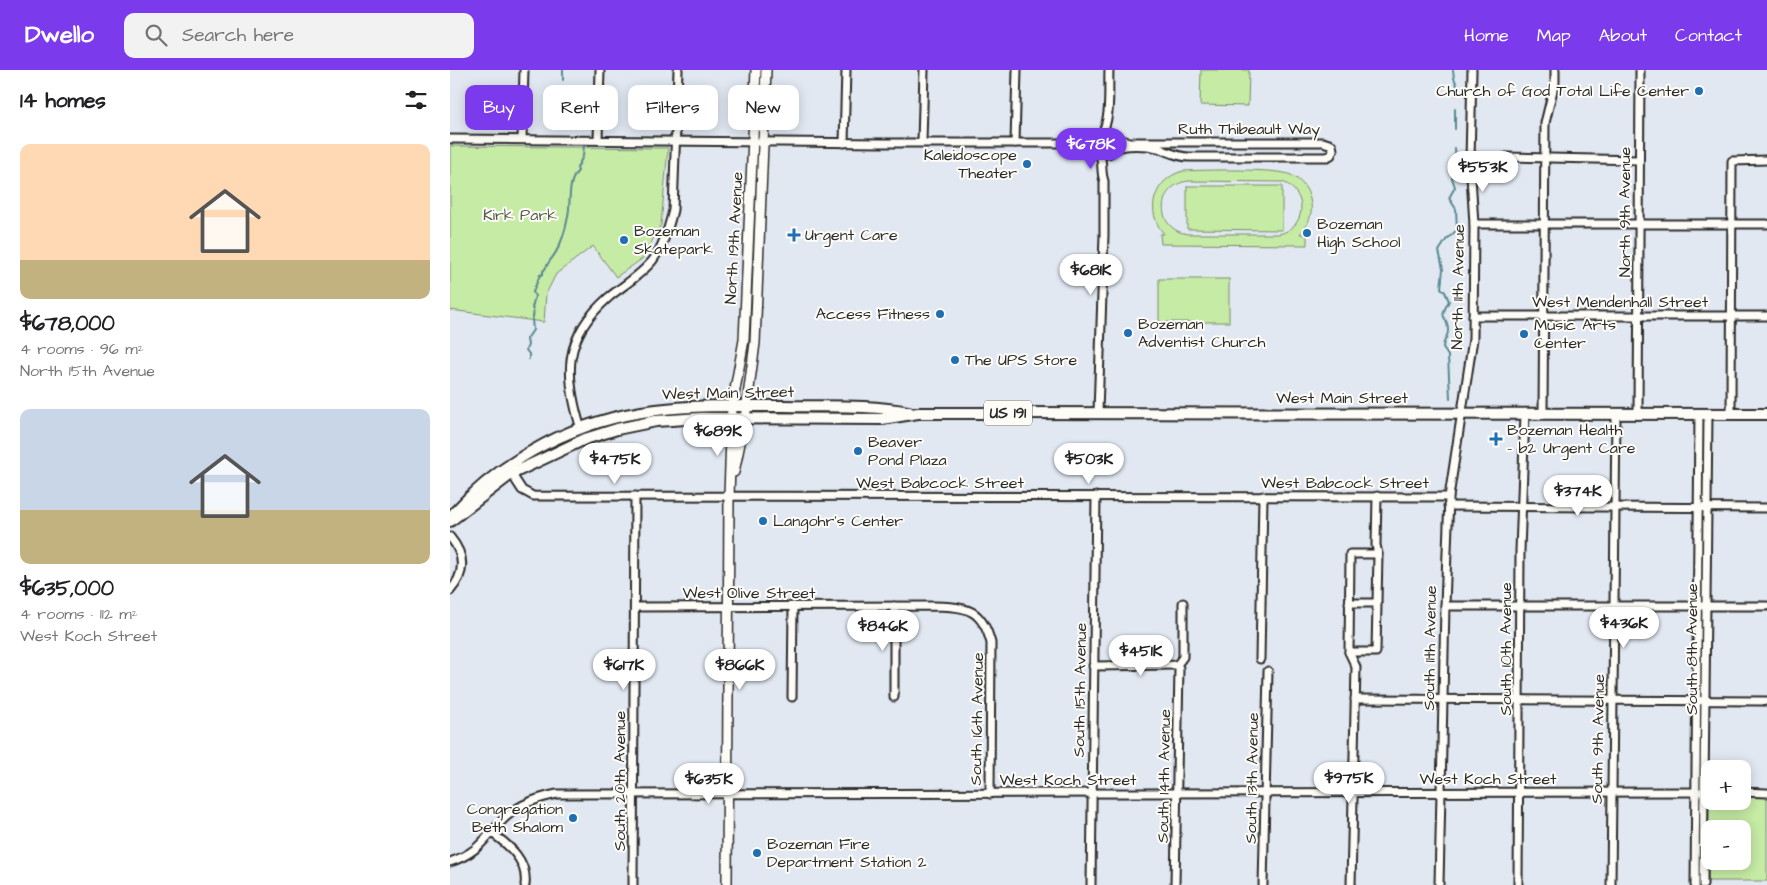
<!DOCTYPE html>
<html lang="en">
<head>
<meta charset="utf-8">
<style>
  :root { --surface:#fff; --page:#f2f2f2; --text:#202124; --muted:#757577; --accent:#7c3aed }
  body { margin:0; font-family:"Architects Daughter",sans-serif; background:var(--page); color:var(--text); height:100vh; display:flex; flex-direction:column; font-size:19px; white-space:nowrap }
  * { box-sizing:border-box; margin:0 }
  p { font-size:16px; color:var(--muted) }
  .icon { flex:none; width:28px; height:28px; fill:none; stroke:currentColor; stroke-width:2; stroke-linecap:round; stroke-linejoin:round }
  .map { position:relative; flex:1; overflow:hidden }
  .panel { display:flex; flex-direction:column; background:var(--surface); width:450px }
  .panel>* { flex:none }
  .banner { position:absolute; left:15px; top:15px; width:475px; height:45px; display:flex; gap:10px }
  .fabs { position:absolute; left:1251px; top:690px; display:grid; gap:10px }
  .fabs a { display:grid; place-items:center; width:50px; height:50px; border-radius:10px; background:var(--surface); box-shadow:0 2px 12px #0003; font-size:25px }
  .price { position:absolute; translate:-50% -42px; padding:0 11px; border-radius:18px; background:#fff; color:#222; font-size:16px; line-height:32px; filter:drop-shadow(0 1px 2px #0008) }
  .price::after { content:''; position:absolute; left:50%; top:30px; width:15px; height:11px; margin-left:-8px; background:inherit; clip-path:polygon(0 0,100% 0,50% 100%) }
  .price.current { background:var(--accent); color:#fff }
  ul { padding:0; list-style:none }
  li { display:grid; align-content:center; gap:10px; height:265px; padding:0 20px }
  li span { display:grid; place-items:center; height:155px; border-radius:10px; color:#555 }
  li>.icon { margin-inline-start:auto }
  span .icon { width:90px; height:90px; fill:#fffc; stroke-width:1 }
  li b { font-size:21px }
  h2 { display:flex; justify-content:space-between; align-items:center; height:60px; padding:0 20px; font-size:21px }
  .pill { padding:0 18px; border-radius:10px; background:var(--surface); box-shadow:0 2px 12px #0003; font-size:18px; line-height:45px }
  .pill.current { background:var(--accent); color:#fff }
  header { display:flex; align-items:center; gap:30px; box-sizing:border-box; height:70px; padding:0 25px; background:var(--accent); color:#fff }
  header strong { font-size:24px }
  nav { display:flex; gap:28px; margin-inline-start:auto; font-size:18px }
  .search { width:350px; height:45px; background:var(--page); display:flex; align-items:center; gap:12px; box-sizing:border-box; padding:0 18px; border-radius:10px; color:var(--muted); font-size:19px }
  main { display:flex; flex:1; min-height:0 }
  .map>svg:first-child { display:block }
  .green { fill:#c6eba5; stroke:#788b68; fill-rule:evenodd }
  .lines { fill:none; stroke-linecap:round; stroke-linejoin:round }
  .stream { stroke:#598991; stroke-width:2 }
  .minor-casing { stroke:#2b2b2b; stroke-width:11 }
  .major-casing { stroke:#2b2b2b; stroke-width:12 }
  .highway-casing { stroke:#2b2b2b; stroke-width:14 }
  .minor { stroke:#fdfcf7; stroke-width:7 }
  .major { stroke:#fdfcf7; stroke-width:9 }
  .highway { stroke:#fdfcf7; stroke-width:10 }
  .poi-dot { fill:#1f6fb2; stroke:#fdfcf7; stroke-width:2 }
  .labels { text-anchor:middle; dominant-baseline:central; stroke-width:4; stroke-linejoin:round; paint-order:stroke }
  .shield { fill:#fdfcf7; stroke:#6a6a68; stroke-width:1 }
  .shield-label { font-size:15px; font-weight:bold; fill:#2b2b2b }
  .poi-label { font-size:16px; fill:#2b2b2b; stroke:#fdfcf7; text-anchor:start }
  .street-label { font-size:16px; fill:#2b2b2b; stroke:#fdfcf7 }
  .park-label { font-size:16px; fill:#525b4a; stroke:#fdfcf7 }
</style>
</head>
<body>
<header>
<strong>Dwello</strong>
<div class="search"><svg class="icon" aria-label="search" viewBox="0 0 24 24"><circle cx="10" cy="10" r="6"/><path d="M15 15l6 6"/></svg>Search here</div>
<nav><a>Home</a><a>Map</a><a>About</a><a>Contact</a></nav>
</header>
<main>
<section class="panel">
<h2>14 homes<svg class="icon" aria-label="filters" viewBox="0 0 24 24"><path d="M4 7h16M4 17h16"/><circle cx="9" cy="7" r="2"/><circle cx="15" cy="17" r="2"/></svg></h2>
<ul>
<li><span style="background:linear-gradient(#ffd9b3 75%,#c2b280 0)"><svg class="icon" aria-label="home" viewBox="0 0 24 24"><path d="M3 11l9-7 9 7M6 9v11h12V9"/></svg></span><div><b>$678,000</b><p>4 rooms · 96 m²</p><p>North 15th Avenue</p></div></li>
<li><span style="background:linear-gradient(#c9d6e8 65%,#c2b280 0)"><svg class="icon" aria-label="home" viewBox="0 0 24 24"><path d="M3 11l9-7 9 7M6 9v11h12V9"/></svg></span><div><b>$635,000</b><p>4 rooms · 112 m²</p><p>West Koch Street</p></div></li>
</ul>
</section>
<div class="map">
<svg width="1317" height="815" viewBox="0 0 1317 815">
  <rect width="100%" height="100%" fill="#e1e8f2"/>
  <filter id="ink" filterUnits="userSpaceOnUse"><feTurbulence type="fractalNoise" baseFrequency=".02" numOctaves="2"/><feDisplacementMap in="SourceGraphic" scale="10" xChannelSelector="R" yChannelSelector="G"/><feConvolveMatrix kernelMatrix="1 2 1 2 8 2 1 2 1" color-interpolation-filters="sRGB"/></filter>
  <g filter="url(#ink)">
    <g class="green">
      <path d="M 751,0 L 799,0 L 798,36 L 750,35 Z"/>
      <path d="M 0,76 L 218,78 L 211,155 L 192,189 L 166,207 L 143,176 L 106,204 L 96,224 L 94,252 L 0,240 Z"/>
      <path d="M 733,101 C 752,100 827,98 841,105 C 851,110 858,119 860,129 C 864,142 859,154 850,164 L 857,165 L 857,175 L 711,174 L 710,164 L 714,164 C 694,141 704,109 733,101 ZM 740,111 L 833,112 C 859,124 856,158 829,164 L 739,164 C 704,161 705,113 740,111 Z"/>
      <path d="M 737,116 L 832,116 L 832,160 L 737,159 Z"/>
      <rect x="709" y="209" width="70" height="43"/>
      <path d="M 1259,727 L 1260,731 L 1292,731 L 1293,727 L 1317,727 L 1317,811 L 1258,811 ZM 1260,759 L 1292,759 L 1292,791 L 1260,791 Z"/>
    </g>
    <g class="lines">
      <g class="stream">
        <path d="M 1003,0 L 1004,8 L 1009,20 L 1006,25"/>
        <path d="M 113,10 L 113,0"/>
        <path d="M 1005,59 L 1005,39"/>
        <path d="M 79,289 L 79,284 L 76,280 L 78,275 L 77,269 L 83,260 L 82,249 C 84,246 84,240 82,238 L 85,226 L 83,222 L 90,205 L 93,204 L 93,201 C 97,198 96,196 99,192 C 110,179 115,164 118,146 C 121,132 117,112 128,101 L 127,98 L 133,86 L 134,75"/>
        <path d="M 1000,328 L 998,286 L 993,277 C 993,271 998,267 998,261 C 998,243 987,252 999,231 L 995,222 L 991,218 L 993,199 L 989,181 L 996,170 L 1007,160 L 1006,139 L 999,128 L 1005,117 L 1002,108 L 1006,97 L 1005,78"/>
      </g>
      <g class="minor-casing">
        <g id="minor">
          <circle cx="656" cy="74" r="10"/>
          <path d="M 650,65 C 662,52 658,18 659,0"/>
          <path d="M 0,69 L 433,73 L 624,73 C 631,77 640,75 647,79"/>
          <path d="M 72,69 L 74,0"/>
          <path d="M 148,70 L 150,0"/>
          <path d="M 472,72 L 474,0"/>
          <path d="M 394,73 L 396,0"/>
          <path d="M 565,73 L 567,0"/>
          <path d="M 663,80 C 675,74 695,75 708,78 C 719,82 727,87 739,87 L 877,87 L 881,85 L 883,80 L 882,75 L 873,72 L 679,72 L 664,68"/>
          <path d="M 1056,87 L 1188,90"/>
          <path d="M 1024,154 L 1317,154"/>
          <path d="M 1023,246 L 1317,246"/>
          <path d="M 648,342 L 654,165 L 654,111 C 650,101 654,90 648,80"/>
          <path d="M 1093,344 L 1095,53 L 1105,12 L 1105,0"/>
          <path d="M 1188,344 L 1190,0"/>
          <path d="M 1281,344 L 1282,91 L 1317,90"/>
          <path d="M 131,359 C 114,304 113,267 159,227 C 174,215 191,205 203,190 C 214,175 219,157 223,140 L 228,0"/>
          <path d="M 59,400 L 72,420 L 83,426 L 999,427"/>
          <path d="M 998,436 L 1317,438"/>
          <path d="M 0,467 C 15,485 16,503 0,521"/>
          <path d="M 899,533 L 927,533"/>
          <path d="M 444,536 L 444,627"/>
          <path d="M 995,536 L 1317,536"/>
          <path d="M 185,537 L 485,536 C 518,537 532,539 541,573 L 540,724"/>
          <path d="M 899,582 L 926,582 L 928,484 L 926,475 L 927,426"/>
          <path d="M 810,589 L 813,426"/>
          <path d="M 643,596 L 727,595 L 733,587 L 733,533"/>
          <path d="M 342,627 L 343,536"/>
          <path d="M 905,629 L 1317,631"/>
          <path d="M 1292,722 L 1317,723"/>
          <path d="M 42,763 C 60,776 78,791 75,815"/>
          <path d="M 0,792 C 31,782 35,766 57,746 C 72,733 88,728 107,724 L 1260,722"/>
          <path d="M 183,815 L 185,426"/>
          <path d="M 641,815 L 646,426"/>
          <path d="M 725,815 L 729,598"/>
          <path d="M 813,815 L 818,601"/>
          <path d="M 901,815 L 906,597 L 899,582 L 900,484 L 928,484"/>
          <path d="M 989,815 L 995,536 L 999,427 L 1023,269 L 1024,154 L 1020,91 L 1022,0"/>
          <path d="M 1068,815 L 1070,481 L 1075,344"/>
          <path d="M 1161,815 L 1166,344"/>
          <path d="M 1245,815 L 1249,344"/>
          <path d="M 1253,815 L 1258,344"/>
        </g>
      </g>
      <g class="major-casing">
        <g id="major">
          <path d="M 284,402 L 295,349 L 305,273 L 316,0"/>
          <path d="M 277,815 L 279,426 L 282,336 L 294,270 L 306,0"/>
        </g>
      </g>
      <g class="highway-casing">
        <g id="highway">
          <path d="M 4,443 C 55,387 129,349 206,340 C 248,335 292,336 334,336 C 376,337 418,334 459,342"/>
          <path d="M 0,451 L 61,404 L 135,369 L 167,359 L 206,351 L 251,348 L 432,349 L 468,343 L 1317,344"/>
        </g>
      </g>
      <use href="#minor" class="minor"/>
      <use href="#major" class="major"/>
      <use href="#highway" class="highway"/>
    </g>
  </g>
  <g class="poi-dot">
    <circle cx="1249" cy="21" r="5"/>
    <circle cx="577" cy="94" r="5"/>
    <circle cx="857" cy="163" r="5"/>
    <path d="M341.5 157.5h5v5h5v5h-5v5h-5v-5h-5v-5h5z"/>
    <circle cx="174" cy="170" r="5"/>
    <circle cx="490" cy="244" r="5"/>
    <circle cx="678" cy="263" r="5"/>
    <circle cx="1074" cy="264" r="5"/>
    <circle cx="505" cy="290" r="5"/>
    <path d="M1043.5 361.5h5v5h5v5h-5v5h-5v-5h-5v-5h5z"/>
    <circle cx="408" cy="381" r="5"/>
    <circle cx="313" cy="451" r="5"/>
    <circle cx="123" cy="748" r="5"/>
    <circle cx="307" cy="783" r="5"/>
  </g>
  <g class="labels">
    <rect class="shield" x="534" y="330.5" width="48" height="25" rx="4"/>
    <g class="shield-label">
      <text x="558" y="343">US 191</text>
    </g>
    <g class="poi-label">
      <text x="1239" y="21" text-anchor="end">Church of God Total Life Center</text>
      <text x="567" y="85" text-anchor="end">Kaleidoscope<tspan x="567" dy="18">Theater</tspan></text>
      <text x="867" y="154">Bozeman<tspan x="867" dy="18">High School</tspan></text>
      <text x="184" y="161">Bozeman<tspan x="184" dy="18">Skatepark</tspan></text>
      <text x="355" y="165">Urgent Care</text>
      <text x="480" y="244" text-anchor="end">Access Fitness</text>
      <text x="688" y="254">Bozeman<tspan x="688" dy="18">Adventist Church</tspan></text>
      <text x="1084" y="255">Music Arts<tspan x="1084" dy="18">Center</tspan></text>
      <text x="515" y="290">The UPS Store</text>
      <text x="1057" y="360">Bozeman Health<tspan x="1057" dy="18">- b2 Urgent Care</tspan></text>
      <text x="418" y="372">Beaver<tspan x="418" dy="18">Pond Plaza</tspan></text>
      <text x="323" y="451">Langohr's Center</text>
      <text x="113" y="739" text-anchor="end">Congregation<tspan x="113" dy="18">Beth Shalom</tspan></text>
      <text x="317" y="774">Bozeman Fire<tspan x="317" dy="18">Department Station 2</tspan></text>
    </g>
    <g class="street-label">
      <text x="799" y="59">Ruth Thibeault Way</text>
      <text transform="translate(1175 142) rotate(-90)">North 9th Avenue</text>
      <text transform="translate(284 168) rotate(-87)">North 19th Avenue</text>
      <text transform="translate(1008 217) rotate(-89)">North 11th Avenue</text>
      <text x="1170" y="232">West Mendenhall Street</text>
      <text transform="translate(278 323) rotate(-1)">West Main Street</text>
      <text x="892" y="328">West Main Street</text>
      <text x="490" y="413">West Babcock Street</text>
      <text x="895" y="413">West Babcock Street</text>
      <text x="299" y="523">West Olive Street</text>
      <text transform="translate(980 578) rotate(-89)">South 11th Avenue</text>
      <text transform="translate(1056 579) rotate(-90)">South 10th Avenue</text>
      <text transform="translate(1242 579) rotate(-90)">South 8th Avenue</text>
      <text transform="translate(630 620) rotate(-89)">South 15th Avenue</text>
      <text transform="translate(527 649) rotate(-89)">South 16th Avenue</text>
      <text transform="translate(1148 669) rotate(-89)">South 9th Avenue</text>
      <text transform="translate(714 706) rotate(-89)">South 14th Avenue</text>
      <text transform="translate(802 708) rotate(-89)">South 13th Avenue</text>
      <text x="1038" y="709">West Koch Street</text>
      <text x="618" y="710">West Koch Street</text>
      <text transform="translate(170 711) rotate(-90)">South 20th Avenue</text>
    </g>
    <g class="park-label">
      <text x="70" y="145">Kirk Park</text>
    </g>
  </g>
</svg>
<div class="fabs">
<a>+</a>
<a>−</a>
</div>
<b class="price current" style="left:641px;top:100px">$678K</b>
<b class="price" style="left:1033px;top:123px">$553K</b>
<b class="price" style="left:641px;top:226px">$681K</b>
<b class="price" style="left:268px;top:387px">$689K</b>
<b class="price" style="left:165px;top:415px">$475K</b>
<b class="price" style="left:639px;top:415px">$503K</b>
<b class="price" style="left:1128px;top:447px">$374K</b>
<b class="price" style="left:1174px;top:579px">$436K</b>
<b class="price" style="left:433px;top:582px">$846K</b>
<b class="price" style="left:691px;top:607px">$451K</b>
<b class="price" style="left:174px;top:621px">$617K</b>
<b class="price" style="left:290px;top:621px">$866K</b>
<b class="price" style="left:899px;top:734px">$975K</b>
<b class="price" style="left:259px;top:735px">$635K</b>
<div class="banner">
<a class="pill current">Buy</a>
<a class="pill">Rent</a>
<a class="pill">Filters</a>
<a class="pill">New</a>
</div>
</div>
</main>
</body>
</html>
